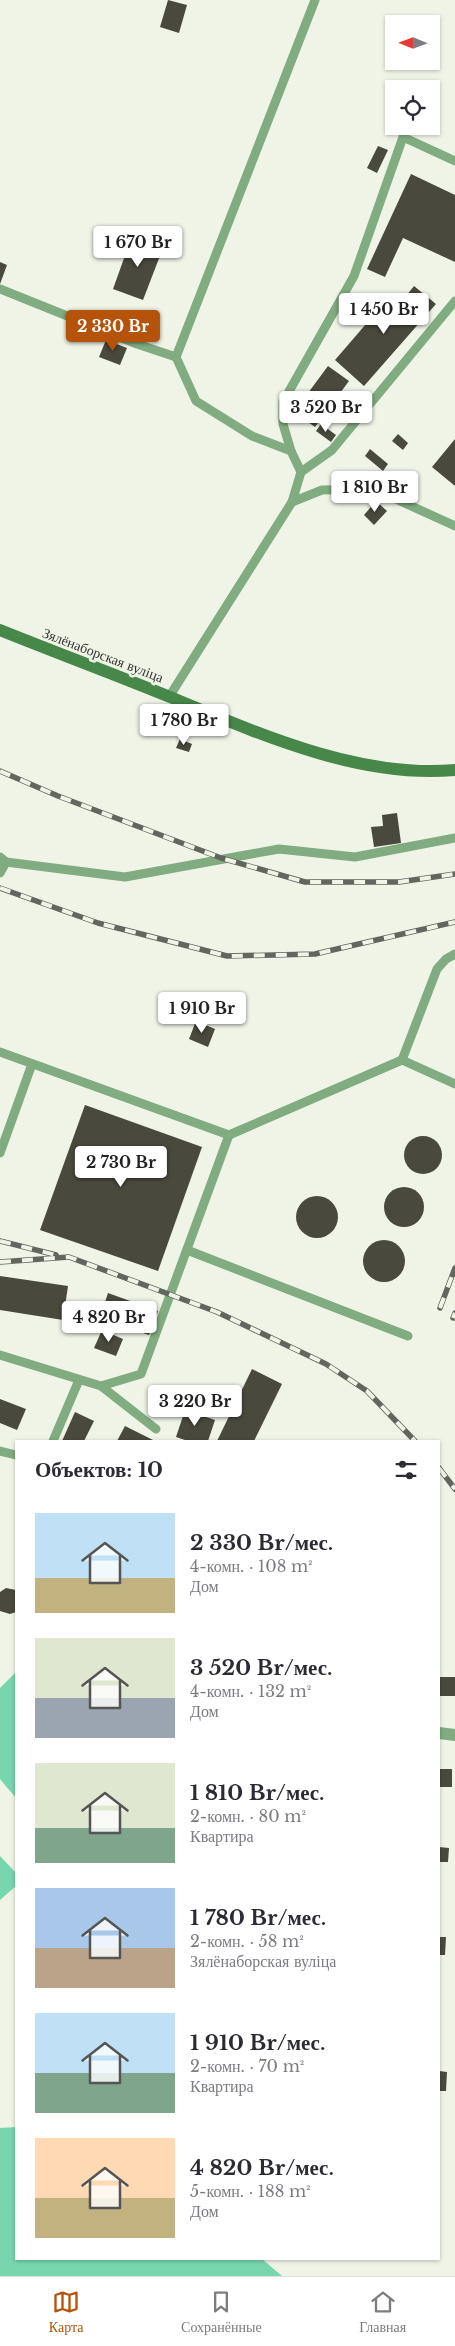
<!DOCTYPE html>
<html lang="ru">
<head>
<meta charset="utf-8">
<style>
  :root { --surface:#fff; --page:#f2f2f3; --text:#2b2b33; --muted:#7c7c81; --line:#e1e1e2; --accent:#b45309 }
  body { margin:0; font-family:"Libre Baskerville",serif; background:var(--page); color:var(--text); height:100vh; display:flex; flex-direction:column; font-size:19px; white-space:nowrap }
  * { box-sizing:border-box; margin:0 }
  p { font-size:16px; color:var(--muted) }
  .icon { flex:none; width:28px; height:28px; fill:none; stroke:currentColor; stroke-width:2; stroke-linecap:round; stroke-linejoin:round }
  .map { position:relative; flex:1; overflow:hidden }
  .panel { position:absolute; left:15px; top:1440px; width:425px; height:820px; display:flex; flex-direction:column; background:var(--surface); border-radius:0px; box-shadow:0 1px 4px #0004 }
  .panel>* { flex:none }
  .needle { width:32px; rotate:271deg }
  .buttons { position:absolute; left:385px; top:15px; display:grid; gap:10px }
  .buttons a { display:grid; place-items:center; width:55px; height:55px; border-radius:0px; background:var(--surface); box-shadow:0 1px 4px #0004; font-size:25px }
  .price { position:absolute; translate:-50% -42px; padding:0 11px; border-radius:5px; background:#fff; color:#222; font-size:16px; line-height:32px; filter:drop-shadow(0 1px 2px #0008) }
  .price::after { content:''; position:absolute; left:50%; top:30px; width:15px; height:11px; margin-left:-8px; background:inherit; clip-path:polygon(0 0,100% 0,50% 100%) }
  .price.selected { background:var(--accent); color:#fff }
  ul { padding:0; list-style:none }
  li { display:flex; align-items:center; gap:15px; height:125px; padding:0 20px }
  li span { display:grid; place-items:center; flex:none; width:140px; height:100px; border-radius:0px; color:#555 }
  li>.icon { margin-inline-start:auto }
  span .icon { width:60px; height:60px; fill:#fffc; stroke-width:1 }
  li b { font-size:21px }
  h2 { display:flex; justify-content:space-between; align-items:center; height:60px; padding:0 20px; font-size:21px }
  .menu { display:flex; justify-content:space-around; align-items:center; height:70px; border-top:1px solid var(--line); background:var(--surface); font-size:14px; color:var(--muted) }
  .menu a { display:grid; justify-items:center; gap:2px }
  .menu .selected { color:var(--accent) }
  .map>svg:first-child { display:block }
  .water { fill:#77d6ad }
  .building { fill:#4a493e }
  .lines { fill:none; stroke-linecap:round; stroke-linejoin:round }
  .service { stroke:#81ab81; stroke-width:9 }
  .minor { stroke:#81ab81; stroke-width:12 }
  .secondary { stroke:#478749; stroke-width:12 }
  .rail-casing { stroke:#63665f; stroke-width:5.5 }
  .rail { stroke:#eff4e7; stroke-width:4; stroke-dasharray:11; stroke-linecap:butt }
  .labels { text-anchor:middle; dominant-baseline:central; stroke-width:5; stroke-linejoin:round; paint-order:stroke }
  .street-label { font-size:14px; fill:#343631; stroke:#eff4e7 }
</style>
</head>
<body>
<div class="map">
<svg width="455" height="2276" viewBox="0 0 455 2276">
  <rect width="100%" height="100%" fill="#eff4e7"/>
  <g class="water">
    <path d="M 16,1672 L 16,1798 L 0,1779 L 0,1688 Z"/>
    <path d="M 0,1856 L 16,1873 L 16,1886 L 0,1900 Z"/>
    <path d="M 16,2127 L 16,2259 L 262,2259 L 282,2276 L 0,2276 L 0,2128 Z"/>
  </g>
  <g class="building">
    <path d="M 168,0 L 187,5 L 179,33 L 160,27 Z"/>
    <path d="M 378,146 L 388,150 L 377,173 L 367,168 Z"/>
    <path d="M 411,174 L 455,195 L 455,262 L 403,238 L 385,277 L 367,269 Z"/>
    <path d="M 132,236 L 163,248 L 143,300 L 113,289 Z"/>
    <path d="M 0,262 L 7,265 L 0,284 Z"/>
    <path d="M 414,286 L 436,304 L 364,386 L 335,360 L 391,295 L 402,301 Z"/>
    <path d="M 106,340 L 127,348 L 120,365 L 99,357 Z"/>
    <path d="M 328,366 L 349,381 L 315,427 L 294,412 Z"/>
    <path d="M 321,424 L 336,435 L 331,442 L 316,431 Z"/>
    <path d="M 398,434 L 408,443 L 403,450 L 392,441 Z"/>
    <path d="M 455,439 L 455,486 L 432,467 Z"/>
    <path d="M 370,449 L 388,464 L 383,471 L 365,456 Z"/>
    <path d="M 376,501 L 387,511 L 374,525 L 364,515 Z"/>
    <path d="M 180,739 L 192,744 L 189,752 L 176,748 Z"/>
    <path d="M 397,813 L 401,843 L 374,847 L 371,827 L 383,826 L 382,815 Z"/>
    <path d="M 196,1021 L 215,1029 L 208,1047 L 189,1039 Z"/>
    <path d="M 85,1105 L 202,1147 L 158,1271 L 40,1230 Z"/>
    <circle cx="423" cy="1155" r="19"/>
    <circle cx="404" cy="1207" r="20"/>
    <circle cx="317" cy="1217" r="21"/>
    <circle cx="384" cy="1261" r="21"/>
    <path d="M 0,1276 L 68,1286 L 63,1320 L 0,1310 Z"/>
    <path d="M 108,1293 L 158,1311 L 149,1335 L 100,1317 Z"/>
    <path d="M 102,1330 L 123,1339 L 116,1356 L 94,1348 Z"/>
    <path d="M 252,1369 L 282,1384 L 254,1441 L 217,1441 Z"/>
    <path d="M 0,1399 L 26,1409 L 17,1430 L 0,1423 Z"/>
    <path d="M 185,1410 L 215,1420 L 208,1441 L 188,1441 L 176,1437 Z"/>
    <path d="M 75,1412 L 94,1421 L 84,1441 L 62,1441 Z"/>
    <path d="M 125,1426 L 155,1441 L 117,1441 Z"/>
    <path d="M 6,1588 L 16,1590 L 16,1612 L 10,1614 L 0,1611 L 0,1592 Z"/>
    <rect x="439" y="1677" width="16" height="19"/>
    <rect x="439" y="1769" width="13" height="18"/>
    <path d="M 439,1847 L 449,1848 L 448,1862 L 439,1862 Z"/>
    <path d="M 439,1937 L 446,1937 L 445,1955 L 439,1955 Z"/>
    <path d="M 439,2071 L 447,2072 L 446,2091 L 439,2091 Z"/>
  </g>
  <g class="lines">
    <g class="service">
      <path d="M 0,289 L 137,344 L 176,357"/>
      <path d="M 291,451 L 283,424 L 283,402 L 354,276 L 403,137 L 455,161"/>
      <path d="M 301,472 L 291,451 L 252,436 L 196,401 L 176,357 L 315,0"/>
      <path d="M 292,502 L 322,490 L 374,489 L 455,526"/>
      <path d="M 169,697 L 292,502 L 301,472 L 332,450 L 455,301"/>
      <path d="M 0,857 L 6,862 L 125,877 L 279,849 L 355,857 L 455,838"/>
      <path d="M 0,873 L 6,862"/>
      <path d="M 0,1052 L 229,1135 L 141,1374 L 101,1386"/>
      <path d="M 402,1060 L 437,969 L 446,959 L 455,954"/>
      <path d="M 229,1135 L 402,1060 L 455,1084"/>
      <path d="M 0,1153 L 32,1064"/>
      <path d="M 187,1250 L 408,1336"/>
      <path d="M 0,1355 L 101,1386 L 156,1429"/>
      <path d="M 53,1441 L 79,1380"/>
      <path d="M 0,1451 L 16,1455"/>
    </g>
    <path class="minor" d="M 439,1733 L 455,1735"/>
    <path class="secondary" d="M 0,630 C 57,653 114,674 170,697 C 257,733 359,779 455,770"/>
    <g class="rail-casing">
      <g id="rail">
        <path d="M 0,771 L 58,796 L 221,858 L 305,882 L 399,882 L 455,874"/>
        <path d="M 0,888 L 98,923 L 227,956 L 315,954 L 455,922"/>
        <path d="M 0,1241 L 56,1255"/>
        <path d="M 0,1262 L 69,1257 L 217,1312 L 326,1364 L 367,1391 L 415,1441"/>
        <path d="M 440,1308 L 455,1268"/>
        <path d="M 453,1318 L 455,1313"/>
        <path d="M 439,1468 L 455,1489"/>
      </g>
    </g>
    <use href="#rail" class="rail"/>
  </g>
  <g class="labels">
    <g class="street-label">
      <text transform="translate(103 655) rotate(21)">Зялёнаборская вуліца</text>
    </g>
  </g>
</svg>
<div class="buttons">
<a><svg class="needle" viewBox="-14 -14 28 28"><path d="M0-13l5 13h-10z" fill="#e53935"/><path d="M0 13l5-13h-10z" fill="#7c7c81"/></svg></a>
<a><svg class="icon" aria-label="locate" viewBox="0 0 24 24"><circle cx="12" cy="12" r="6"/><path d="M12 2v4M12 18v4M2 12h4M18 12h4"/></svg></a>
</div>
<b class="price" style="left:138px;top:268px">1 670 Br</b>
<b class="price" style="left:384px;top:335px">1 450 Br</b>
<b class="price selected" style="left:113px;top:352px">2 330 Br</b>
<b class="price" style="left:326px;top:433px">3 520 Br</b>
<b class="price" style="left:375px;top:513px">1 810 Br</b>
<b class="price" style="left:184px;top:746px">1 780 Br</b>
<b class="price" style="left:202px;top:1034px">1 910 Br</b>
<b class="price" style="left:121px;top:1188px">2 730 Br</b>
<b class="price" style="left:109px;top:1343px">4 820 Br</b>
<b class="price" style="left:195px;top:1427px">3 220 Br</b>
<section class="panel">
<h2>Объектов: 10<svg class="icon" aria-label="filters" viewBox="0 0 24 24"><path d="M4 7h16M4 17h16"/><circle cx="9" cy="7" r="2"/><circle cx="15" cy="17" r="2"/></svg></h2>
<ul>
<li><span style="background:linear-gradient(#bfe0f5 65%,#c2b280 0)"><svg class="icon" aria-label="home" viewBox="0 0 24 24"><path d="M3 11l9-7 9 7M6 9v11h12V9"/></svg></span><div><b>2 330 Br/мес.</b><p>4-комн. · 108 m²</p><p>Дом</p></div></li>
<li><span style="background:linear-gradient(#dfe7d0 60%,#9aa5b1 0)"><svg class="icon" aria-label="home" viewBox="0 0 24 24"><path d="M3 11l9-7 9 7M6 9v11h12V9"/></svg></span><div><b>3 520 Br/мес.</b><p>4-комн. · 132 m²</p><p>Дом</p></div></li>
<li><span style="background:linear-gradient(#dfe7d0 65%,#7fa58c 0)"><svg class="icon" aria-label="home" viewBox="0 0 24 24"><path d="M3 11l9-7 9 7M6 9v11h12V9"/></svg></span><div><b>1 810 Br/мес.</b><p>2-комн. · 80 m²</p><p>Квартира</p></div></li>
<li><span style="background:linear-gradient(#a9c7e8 60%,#b9a48a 0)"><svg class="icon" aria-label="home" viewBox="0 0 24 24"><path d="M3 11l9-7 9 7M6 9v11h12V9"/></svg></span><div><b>1 780 Br/мес.</b><p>2-комн. · 58 m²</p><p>Зялёнаборская вуліца</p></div></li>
<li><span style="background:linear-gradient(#bfe0f5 60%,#7fa58c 0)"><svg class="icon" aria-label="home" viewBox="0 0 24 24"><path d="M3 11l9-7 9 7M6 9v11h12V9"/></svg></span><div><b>1 910 Br/мес.</b><p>2-комн. · 70 m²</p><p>Квартира</p></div></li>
<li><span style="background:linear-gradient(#ffd9b3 60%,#c2b280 0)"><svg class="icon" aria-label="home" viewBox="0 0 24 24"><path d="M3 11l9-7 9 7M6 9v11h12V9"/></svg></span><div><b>4 820 Br/мес.</b><p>5-комн. · 188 m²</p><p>Дом</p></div></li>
</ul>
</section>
</div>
<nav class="menu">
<a class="selected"><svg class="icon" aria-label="map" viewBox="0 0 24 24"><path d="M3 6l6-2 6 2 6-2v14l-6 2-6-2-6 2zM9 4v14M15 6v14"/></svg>Карта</a>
<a><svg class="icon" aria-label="saved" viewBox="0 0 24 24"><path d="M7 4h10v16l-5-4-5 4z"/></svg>Сохранённые</a>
<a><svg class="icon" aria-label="home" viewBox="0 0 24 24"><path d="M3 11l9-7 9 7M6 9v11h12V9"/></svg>Главная</a>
</nav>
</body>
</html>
